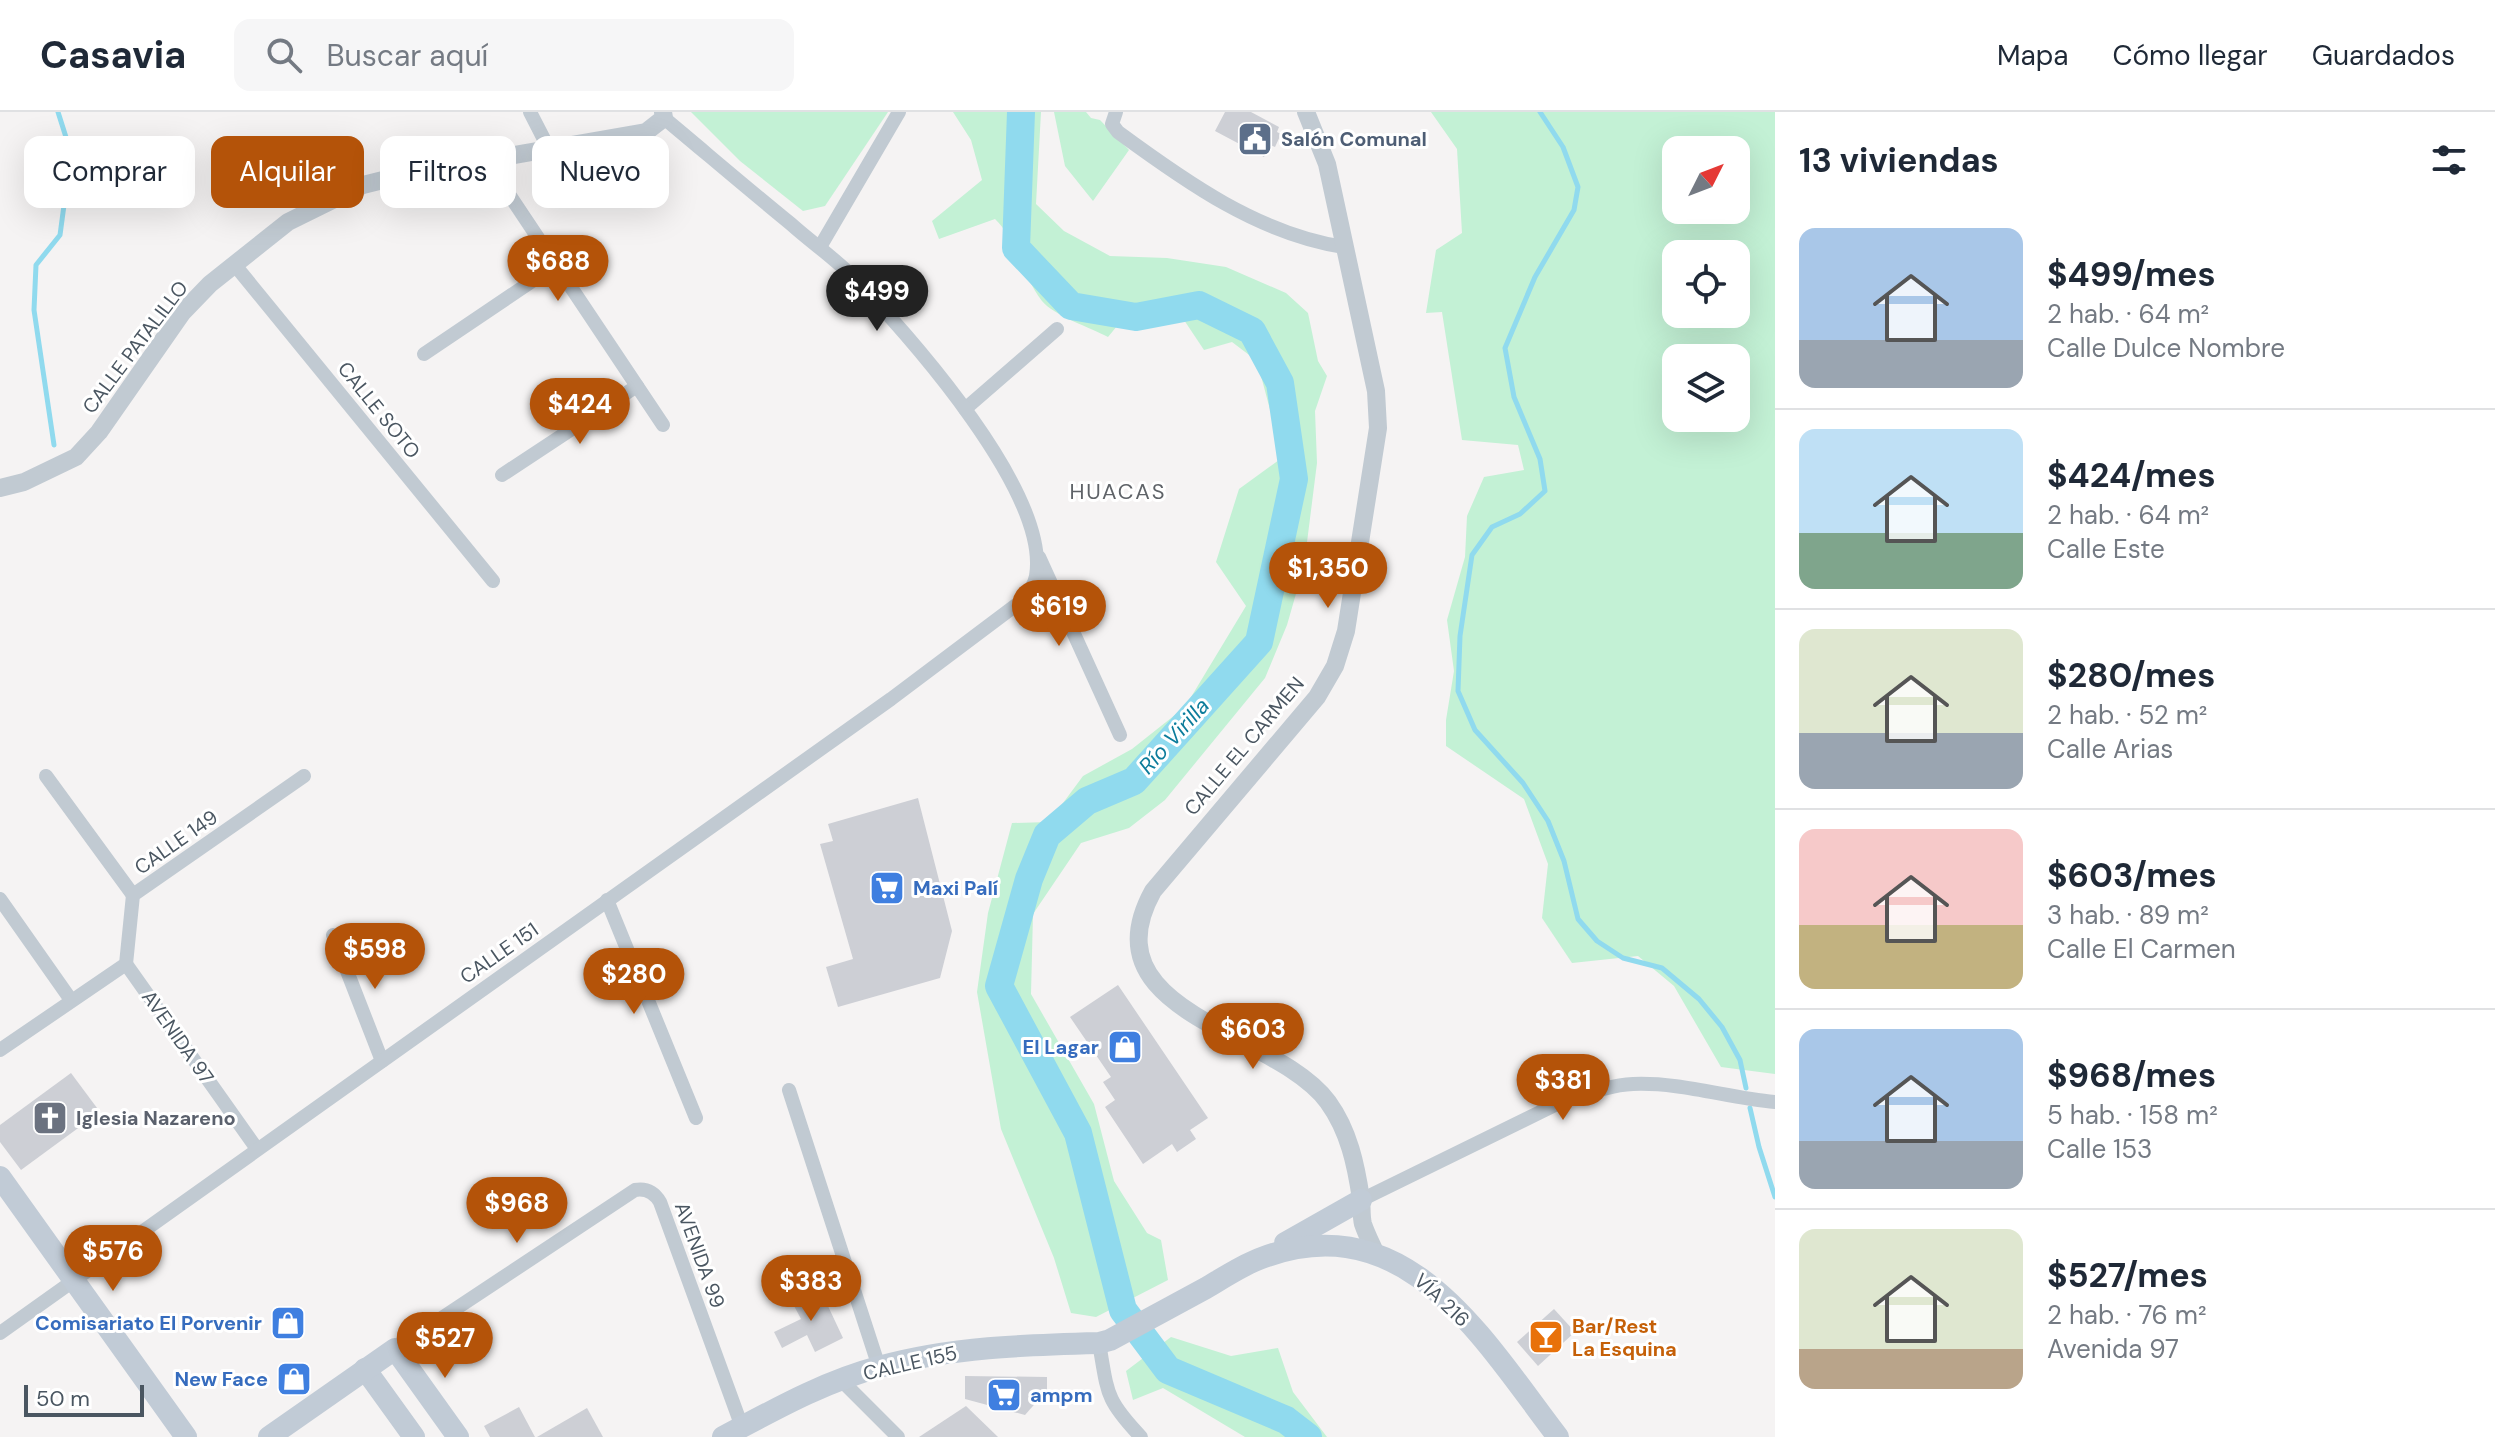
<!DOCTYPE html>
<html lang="es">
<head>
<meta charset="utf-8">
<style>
  :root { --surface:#fff; --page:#f6f6f7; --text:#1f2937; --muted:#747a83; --line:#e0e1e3; --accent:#b45309 }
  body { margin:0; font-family:"DM Sans",sans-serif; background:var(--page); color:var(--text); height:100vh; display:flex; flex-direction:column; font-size:30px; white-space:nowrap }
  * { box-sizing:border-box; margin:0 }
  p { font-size:26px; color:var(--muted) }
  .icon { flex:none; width:44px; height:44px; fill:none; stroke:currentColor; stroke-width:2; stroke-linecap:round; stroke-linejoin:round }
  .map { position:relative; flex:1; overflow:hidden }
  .details { display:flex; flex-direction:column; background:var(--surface); width:720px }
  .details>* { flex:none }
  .guide { position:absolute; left:24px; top:24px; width:760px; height:72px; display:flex; gap:16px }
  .needle { width:52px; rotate:48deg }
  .tools { position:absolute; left:1662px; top:24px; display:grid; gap:16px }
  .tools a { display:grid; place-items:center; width:88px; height:88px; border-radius:16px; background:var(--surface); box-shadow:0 8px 32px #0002; font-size:40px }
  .scale { position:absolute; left:24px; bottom:20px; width:120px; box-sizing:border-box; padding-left:8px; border:4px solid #4a5661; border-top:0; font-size:22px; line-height:28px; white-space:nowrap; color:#4a5661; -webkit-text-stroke:6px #fff; paint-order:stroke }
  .price { position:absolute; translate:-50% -68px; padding:0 18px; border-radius:28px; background:var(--accent); color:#fff; font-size:26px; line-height:52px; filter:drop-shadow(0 2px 4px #0008) }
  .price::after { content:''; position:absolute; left:50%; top:48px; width:24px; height:18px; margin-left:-12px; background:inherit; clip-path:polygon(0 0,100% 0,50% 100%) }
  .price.on { background:#222; color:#fff }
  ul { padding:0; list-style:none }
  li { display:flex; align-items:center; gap:24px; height:200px; padding:0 24px }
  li+li { border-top:2px solid var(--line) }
  li span { display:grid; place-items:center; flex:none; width:224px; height:160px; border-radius:16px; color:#555 }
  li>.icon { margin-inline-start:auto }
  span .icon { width:96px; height:96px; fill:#fffc; stroke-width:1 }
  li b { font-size:34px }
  h2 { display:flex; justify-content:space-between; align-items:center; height:96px; padding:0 24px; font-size:34px }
  .chip { padding:0 28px; border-radius:16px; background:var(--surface); box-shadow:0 8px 32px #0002; font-size:28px; line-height:72px }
  .chip.on { background:var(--accent); color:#fff }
  header { display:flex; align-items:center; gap:48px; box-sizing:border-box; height:112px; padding:0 40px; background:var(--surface); border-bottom:2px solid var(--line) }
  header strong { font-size:38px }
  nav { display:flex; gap:44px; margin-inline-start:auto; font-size:28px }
  .search { width:560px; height:72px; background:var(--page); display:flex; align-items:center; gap:20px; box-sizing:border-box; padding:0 28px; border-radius:16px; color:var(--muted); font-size:30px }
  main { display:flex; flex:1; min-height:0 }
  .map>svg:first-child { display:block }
  .green { fill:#c3f1d5; fill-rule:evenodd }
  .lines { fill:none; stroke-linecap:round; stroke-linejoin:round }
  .stream { stroke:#90daee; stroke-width:5 }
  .river { stroke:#90daee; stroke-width:28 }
  .building { fill:#cdcfd5 }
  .minor { stroke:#c1cad2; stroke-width:14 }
  .tertiary { stroke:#c1cad2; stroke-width:18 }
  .secondary { stroke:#c1cbd6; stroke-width:22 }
  .labels { text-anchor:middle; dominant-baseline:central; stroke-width:6; stroke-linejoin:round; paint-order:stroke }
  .service-label { font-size:20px; font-weight:bold; fill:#4e5e75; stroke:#fff; text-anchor:start }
  .street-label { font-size:20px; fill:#4a5661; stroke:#fff }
  .shop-label { font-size:20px; font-weight:bold; fill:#366cbe; stroke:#fff; text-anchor:end }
  .worship-label { font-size:20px; font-weight:bold; fill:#5b616d; stroke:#fff; text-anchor:start }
  .food-label { font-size:20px; font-weight:bold; fill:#c56008; stroke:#fff; text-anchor:start }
  .neighbourhood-label { font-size:22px; letter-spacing:2px; fill:#5f6368; stroke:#fff }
  .water-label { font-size:22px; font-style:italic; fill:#0c7c9b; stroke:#fff }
</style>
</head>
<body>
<header>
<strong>Casavia</strong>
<div class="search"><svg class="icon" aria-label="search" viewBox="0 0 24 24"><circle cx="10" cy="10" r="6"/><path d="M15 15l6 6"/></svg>Buscar aquí</div>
<nav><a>Mapa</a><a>Cómo llegar</a><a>Guardados</a></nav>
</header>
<main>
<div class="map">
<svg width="1775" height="1325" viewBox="0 0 1775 1325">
  <rect width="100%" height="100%" fill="#f5f3f3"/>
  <g class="green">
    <path d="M 691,0 L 888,0 L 825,94 L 803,99 L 740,49 Z"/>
    <path d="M 953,0 L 1041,0 L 1036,92 L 1064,119 L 1110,144 L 1167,146 L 1226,155 L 1286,181 L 1308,201 L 1318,249 L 1327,264 L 1315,299 L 1317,351 L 1304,454 L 1287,513 L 1265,566 L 1165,688 L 1129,716 L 1081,731 L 1033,802 L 1031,882 L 1094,992 L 1114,1069 L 1147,1121 L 1161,1128 L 1168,1168 L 1096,1205 L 1071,1201 L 1054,1146 L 1001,1017 L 977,880 L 988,801 L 1012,711 L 1049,710 L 1083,664 L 1132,637 L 1185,595 L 1246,494 L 1216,450 L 1239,377 L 1279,348 L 1272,305 L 1257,249 L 1232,230 L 1204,238 L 1184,208 L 1156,205 L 1131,197 L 1108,225 C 1091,216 1053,203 1042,189 C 1023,165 1017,128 995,107 L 939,127 L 932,109 L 982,68 L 971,28 Z"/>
    <path d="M 1054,0 L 1086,0 L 1091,6 L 1100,8 L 1129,38 L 1093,89 L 1065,54 Z"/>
    <path d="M 1431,0 L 1775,0 L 1775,962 L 1721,955 L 1674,874 L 1638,844 L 1572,851 L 1542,806 L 1548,752 L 1524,687 L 1446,634 L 1446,608 L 1454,559 L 1447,508 L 1465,445 L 1467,404 L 1484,365 L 1524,358 L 1518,333 L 1462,328 L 1442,200 L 1426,201 L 1436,138 L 1462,121 L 1457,37 ZM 1676,38 L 1736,38 L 1736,98 L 1676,98 ZM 1676,142 L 1736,142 L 1736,202 L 1676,202 ZM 1676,246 L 1736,246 L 1736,306 L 1676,306 Z"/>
    <path d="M 1171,1225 L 1231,1244 L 1278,1236 L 1293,1280 L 1327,1325 L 1245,1325 L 1163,1276 L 1133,1288 L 1126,1259 Z"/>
  </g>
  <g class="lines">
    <g class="stream">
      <path d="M 1540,0 L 1563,35 L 1578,75 L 1574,98 L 1535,165 L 1505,236 L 1514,285 L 1540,347 L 1545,379 L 1520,402 L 1492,415 L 1472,443 L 1460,524 L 1458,579 L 1475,618 L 1523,671 L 1548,709 L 1564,749 L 1578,807 L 1597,829 L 1623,846 L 1662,856 L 1699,887 L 1722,915 L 1740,948 L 1746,976"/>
      <path d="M 54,333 L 34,198 L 36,153 L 60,123 L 71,41 L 58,0"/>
      <path d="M 1750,996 L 1759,1035 L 1775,1085"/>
    </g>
    <path class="river" d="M 1021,0 L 1016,136 L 1071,194 L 1136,205 L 1199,193 L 1252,219 L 1280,271 L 1294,367 L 1259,530 L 1134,669 L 1087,689 L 1047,723 L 1029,767 L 999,874 L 1078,1021 L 1123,1198 L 1168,1258 L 1286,1308 L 1308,1325"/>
  </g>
  <g class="building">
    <path d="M 1225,0 L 1251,0 L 1279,15 L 1277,20 L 1281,22 L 1275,35 L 1270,33 L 1264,45 L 1215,19 Z"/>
    <path d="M 918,686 L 952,819 L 940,866 L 838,895 L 826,855 L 853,847 L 820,732 L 833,729 L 828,712 Z"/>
    <path d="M 1118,873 L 1208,1006 L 1190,1018 L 1196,1027 L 1177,1040 L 1172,1032 L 1143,1052 L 1105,995 L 1115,988 L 1103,970 L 1111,965 L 1070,905 Z"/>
    <path d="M 71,961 L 100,1000 L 21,1058 L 0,1030 L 0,1013 Z"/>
    <path d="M 820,1177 L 843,1226 L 815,1240 L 807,1223 L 782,1236 L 774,1220 L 801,1207 L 792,1190 Z"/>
    <path d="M 1554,1197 L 1575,1220 L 1538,1254 L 1517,1230 Z"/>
    <path d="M 965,1264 L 1047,1265 L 1047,1278 L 1025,1303 L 965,1287 Z"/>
    <path d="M 966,1294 L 998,1325 L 919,1325 Z"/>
    <path d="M 519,1295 L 535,1325 L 490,1325 L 484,1314 Z"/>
    <path d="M 587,1296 L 603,1325 L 537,1325 Z"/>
  </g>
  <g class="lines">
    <g class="minor">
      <path d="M 530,0 L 549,37"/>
      <path d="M 1116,0 L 1112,12 L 1118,20 C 1186,70 1259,122 1344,135"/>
      <path d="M 486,48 L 663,313"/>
      <path d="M 820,135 L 899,0"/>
      <path d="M 234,152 L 493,469"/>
      <path d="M 424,242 L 556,153"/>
      <path d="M 965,297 L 1057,217"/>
      <path d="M 502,363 L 637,274"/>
      <path d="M 1039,445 L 1120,623"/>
      <path d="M 46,664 L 133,783"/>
      <path d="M 0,787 L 71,888"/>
      <path d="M 607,788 L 696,1006"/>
      <path d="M 333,823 L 382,949"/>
      <path d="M 126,852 L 257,1037"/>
      <path d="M 0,938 L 126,852 L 133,783 L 304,664"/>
      <path d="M 789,978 L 879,1255"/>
      <path d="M 1361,1088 L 1561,990 C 1584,983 1609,973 1633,972 C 1681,970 1728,986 1775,990"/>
      <path d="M 0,1221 L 891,587 L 1020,490 C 1027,482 1034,475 1036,464 C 1050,381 911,226 856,168 C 836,147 812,131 791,112 C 748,77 706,41 664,6"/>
      <path d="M 1099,1231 C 1108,1282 1105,1287 1141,1325"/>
      <path d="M 395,1237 L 635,1078 C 646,1076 654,1080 660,1090 L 742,1315"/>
      <path d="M 841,1268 L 898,1325"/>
    </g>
    <g class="tertiary">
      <path d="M 1306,0 L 1327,52 L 1376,279 L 1378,316 L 1346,519 L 1335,554 L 1317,585 L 1153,779 C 1085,902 1277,919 1328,990 C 1349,1019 1356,1053 1361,1087 C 1362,1095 1361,1104 1363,1112 C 1366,1121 1371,1131 1375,1140"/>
      <path d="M 0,376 L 24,370 L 76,345 L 99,320 L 182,201 L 210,172 L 288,110 L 363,73 L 411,61 L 646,20 L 664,6 L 663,0"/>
    </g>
    <g class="secondary">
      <path d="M 0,1065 L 186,1325"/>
      <path d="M 1285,1131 L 1361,1088"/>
      <path d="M 365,1257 L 414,1325"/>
      <path d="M 269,1325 L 395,1237 L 458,1325"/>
      <path d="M 723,1325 C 772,1299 825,1269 879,1255 C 951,1235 1025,1233 1099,1231 L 1110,1228 C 1142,1211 1174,1193 1206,1176 C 1223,1166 1241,1154 1259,1147 C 1405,1090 1482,1226 1558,1325"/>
    </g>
  </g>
  <defs>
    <g id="civic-square" transform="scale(1.8)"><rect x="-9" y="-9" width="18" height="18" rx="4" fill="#5c6f8a" stroke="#fff"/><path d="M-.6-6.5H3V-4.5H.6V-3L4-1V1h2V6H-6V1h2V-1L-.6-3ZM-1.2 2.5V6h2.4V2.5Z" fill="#fff"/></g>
    <g id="supermarket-square" transform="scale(1.8)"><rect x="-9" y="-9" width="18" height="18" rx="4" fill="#3f7fe0" stroke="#fff"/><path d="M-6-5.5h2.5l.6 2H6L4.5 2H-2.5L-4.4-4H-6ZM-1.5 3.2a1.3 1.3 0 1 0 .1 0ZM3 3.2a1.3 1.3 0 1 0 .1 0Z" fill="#fff"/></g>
    <g id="shop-square" transform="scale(1.8)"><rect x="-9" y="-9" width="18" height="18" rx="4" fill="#3f7fe0" stroke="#fff"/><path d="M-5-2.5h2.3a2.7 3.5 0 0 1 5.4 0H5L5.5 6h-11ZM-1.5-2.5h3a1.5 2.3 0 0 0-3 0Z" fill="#fff"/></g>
    <g id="church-square" transform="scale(1.8)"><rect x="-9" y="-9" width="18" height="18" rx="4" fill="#6b7280" stroke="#fff"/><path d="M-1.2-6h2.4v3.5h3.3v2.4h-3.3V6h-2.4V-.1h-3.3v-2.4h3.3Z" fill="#fff"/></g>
    <g id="bar-square" transform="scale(1.8)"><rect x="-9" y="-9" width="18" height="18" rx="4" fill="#e8710a" stroke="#fff"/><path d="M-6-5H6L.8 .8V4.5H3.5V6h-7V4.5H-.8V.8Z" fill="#fff"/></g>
  </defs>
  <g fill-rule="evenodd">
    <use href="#civic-square" x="1255" y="27"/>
    <use href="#supermarket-square" x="887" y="776"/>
    <use href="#shop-square" x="1125" y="935"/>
    <use href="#church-square" x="50" y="1006"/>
    <use href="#shop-square" x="288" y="1211"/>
    <use href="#bar-square" x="1546" y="1225"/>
    <use href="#shop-square" x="294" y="1267"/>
    <use href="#supermarket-square" x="1004" y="1283"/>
  </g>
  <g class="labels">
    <g class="service-label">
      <text x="1281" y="27">Salón Comunal</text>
    </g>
    <g class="street-label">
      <text transform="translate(135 235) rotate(-53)">CALLE PATALILLO</text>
      <text transform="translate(379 298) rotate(51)">CALLE SOTO</text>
      <text transform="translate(1244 634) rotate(-50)">CALLE EL CARMEN</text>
      <text transform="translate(176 730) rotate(-35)">CALLE 149</text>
      <text transform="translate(499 841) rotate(-35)">CALLE 151</text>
      <text transform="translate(178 925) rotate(55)">AVENIDA 97</text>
      <text transform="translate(700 1143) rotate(70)">AVENIDA 99</text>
      <text transform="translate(1442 1188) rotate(43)">VÍA 216</text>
      <text transform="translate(910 1251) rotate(-13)">CALLE 155</text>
    </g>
    <g class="shop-label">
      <text x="913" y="776" text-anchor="start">Maxi Palí</text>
      <text x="1099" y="935">El Lagar</text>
      <text x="262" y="1211">Comisariato El Porvenir</text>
      <text x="268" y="1267">New Face</text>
      <text x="1030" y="1283" text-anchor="start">ampm</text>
    </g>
    <g class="worship-label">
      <text x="76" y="1006">Iglesia Nazareno</text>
    </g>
    <g class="food-label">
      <text x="1572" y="1214">Bar/Rest<tspan x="1572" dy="23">La Esquina</tspan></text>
    </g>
    <g class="neighbourhood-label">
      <text x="1118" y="379">HUACAS</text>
    </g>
    <g class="water-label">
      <text transform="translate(1174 624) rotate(-48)">Río Virilla</text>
    </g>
  </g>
</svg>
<div class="tools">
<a><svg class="needle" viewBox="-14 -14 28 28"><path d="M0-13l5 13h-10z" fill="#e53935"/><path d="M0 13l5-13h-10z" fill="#747a83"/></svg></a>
<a><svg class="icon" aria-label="locate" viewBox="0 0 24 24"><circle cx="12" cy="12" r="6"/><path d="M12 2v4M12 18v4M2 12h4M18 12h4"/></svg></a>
<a><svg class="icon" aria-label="layers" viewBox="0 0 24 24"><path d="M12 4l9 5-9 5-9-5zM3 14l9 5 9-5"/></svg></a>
</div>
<div class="scale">50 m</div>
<b class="price" style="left:558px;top:191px">$688</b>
<b class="price on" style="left:877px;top:221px">$499</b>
<b class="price" style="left:580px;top:334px">$424</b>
<b class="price" style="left:1328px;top:498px">$1,350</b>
<b class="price" style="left:1059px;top:536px">$619</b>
<b class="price" style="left:375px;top:879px">$598</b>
<b class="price" style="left:634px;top:904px">$280</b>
<b class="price" style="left:1253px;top:959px">$603</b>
<b class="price" style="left:1563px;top:1010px">$381</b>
<b class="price" style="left:517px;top:1133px">$968</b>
<b class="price" style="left:113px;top:1181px">$576</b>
<b class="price" style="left:811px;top:1211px">$383</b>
<b class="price" style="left:445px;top:1268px">$527</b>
<div class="guide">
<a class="chip">Comprar</a>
<a class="chip on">Alquilar</a>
<a class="chip">Filtros</a>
<a class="chip">Nuevo</a>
</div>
</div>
<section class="details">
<h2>13 viviendas<svg class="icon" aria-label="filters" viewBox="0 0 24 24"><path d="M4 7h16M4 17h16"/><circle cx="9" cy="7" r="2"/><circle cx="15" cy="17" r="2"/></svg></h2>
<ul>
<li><span style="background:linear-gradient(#a9c7e8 70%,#9aa5b1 0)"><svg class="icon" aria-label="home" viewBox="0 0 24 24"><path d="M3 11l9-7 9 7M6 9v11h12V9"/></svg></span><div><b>$499/mes</b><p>2 hab. · 64 m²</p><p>Calle Dulce Nombre</p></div></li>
<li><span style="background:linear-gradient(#bfe0f5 65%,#7fa58c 0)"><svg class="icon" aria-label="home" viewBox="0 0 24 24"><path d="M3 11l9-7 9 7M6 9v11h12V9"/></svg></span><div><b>$424/mes</b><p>2 hab. · 64 m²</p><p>Calle Este</p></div></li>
<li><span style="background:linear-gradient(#dfe7d0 65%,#9aa5b1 0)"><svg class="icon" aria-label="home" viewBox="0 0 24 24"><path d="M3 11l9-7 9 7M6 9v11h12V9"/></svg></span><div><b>$280/mes</b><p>2 hab. · 52 m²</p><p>Calle Arias</p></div></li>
<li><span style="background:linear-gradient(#f6c9c9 60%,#c2b280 0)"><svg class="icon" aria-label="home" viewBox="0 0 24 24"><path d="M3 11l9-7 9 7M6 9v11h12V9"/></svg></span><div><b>$603/mes</b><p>3 hab. · 89 m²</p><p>Calle El Carmen</p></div></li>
<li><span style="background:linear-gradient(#a9c7e8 70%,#9aa5b1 0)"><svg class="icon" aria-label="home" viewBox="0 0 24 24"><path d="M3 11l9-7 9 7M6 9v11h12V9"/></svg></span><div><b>$968/mes</b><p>5 hab. · 158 m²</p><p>Calle 153</p></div></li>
<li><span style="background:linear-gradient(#dfe7d0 75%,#b9a48a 0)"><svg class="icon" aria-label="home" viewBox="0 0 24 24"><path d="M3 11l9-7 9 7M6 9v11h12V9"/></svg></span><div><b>$527/mes</b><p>2 hab. · 76 m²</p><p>Avenida 97</p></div></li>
</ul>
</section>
</main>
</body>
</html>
